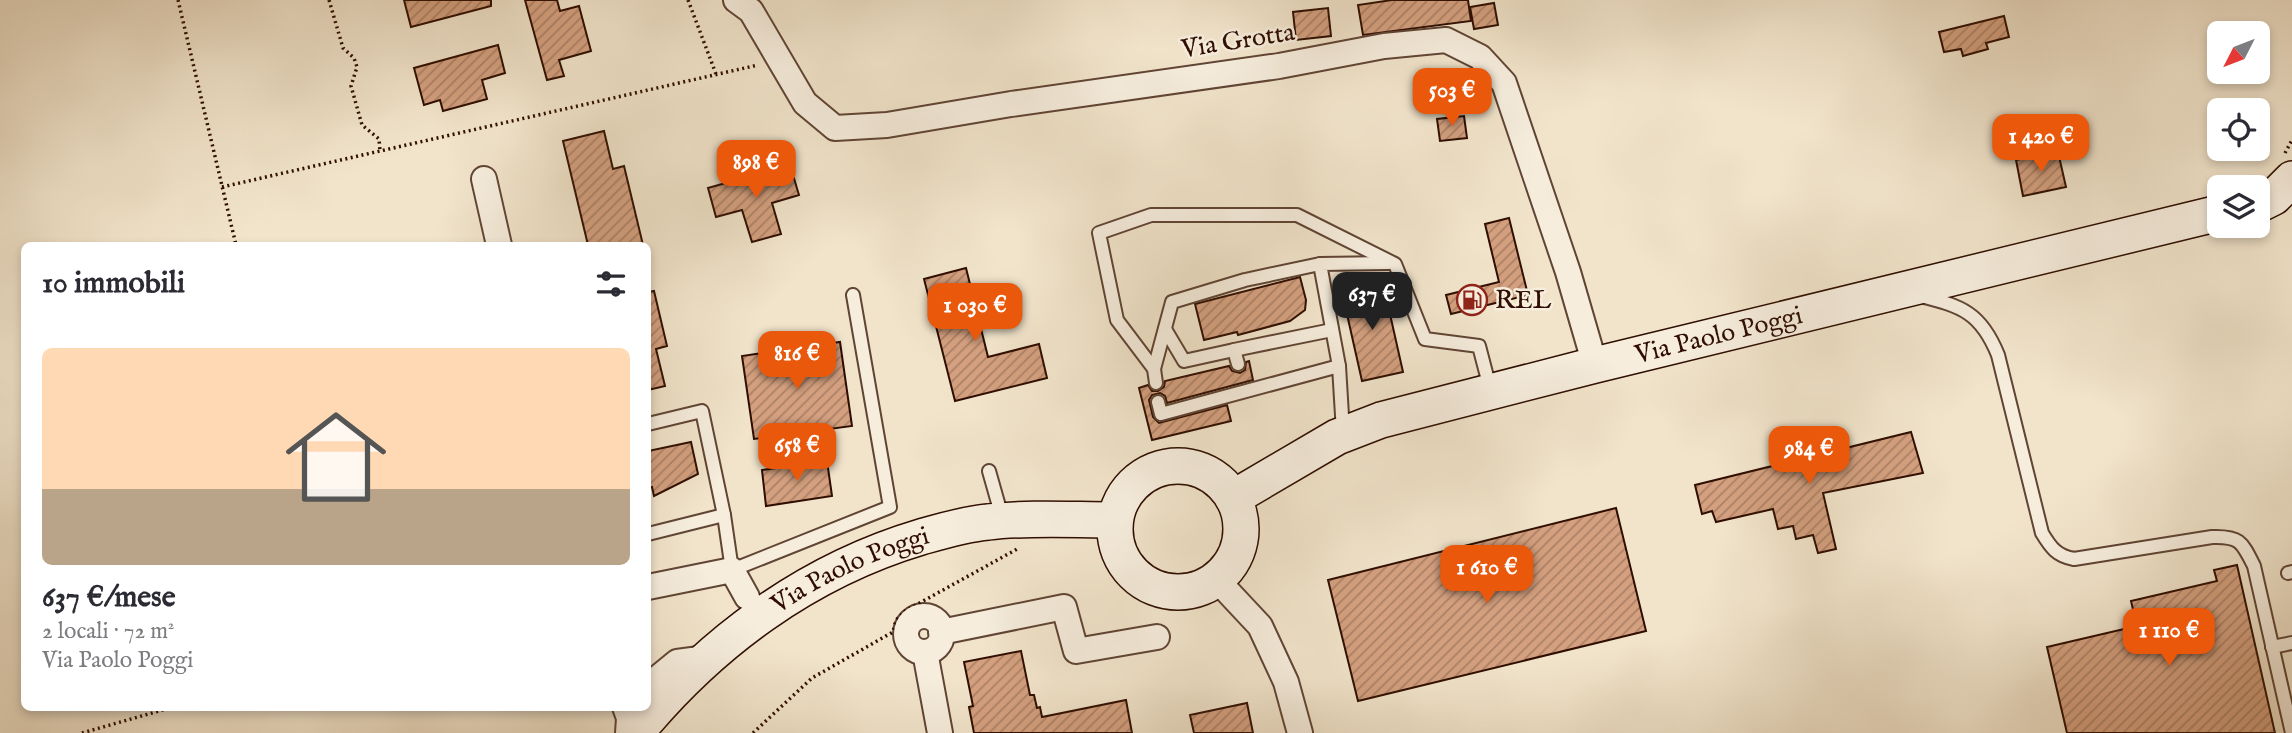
<!DOCTYPE html>
<html lang="it">
<head>
<meta charset="utf-8">
<style>
  :root { --surface:#fff; --page:#f7f7f7; --text:#2b2b33; --muted:#7c7c81; --line:#e1e1e2; --accent:#ea580c }
  body { margin:0; font-family:"IM FELL English",serif; background:var(--page); color:var(--text); height:100vh; display:flex; flex-direction:column; font-size:26px; white-space:nowrap }
  * { box-sizing:border-box; margin:0 }
  p { font-size:23px; color:var(--muted) }
  .icon { flex:none; width:38px; height:38px; fill:none; stroke:currentColor; stroke-width:2; stroke-linecap:round; stroke-linejoin:round }
  .map { position:relative; flex:1; overflow:hidden }
  .sheet { position:absolute; left:21px; top:242px; width:630px; height:469px; display:flex; flex-direction:column; background:var(--surface); border-radius:10px; box-shadow:0 4px 10px #0003 }
  .sheet>* { flex:none }
  .needle { width:46px; rotate:228deg }
  .controls { position:absolute; left:2207px; top:21px; display:grid; gap:14px }
  .controls a { display:grid; place-items:center; width:63px; height:63px; border-radius:10px; background:var(--surface); box-shadow:0 4px 10px #0003; font-size:35px }
  .price { position:absolute; translate:-50% -60px; padding:0 16px; border-radius:14px; background:var(--accent); color:#fff; font-size:23px; line-height:46px; filter:drop-shadow(0 2px 4px #0008) }
  .price::after { content:''; position:absolute; left:50%; top:42px; width:21px; height:16px; margin-left:-10px; background:inherit; clip-path:polygon(0 0,100% 0,50% 100%) }
  .price.on { background:#222; color:#fff }
  ul { padding:0; list-style:none }
  li { display:grid; align-content:center; gap:14px; height:371px; padding:0 21px }
  li+li { border-top:2px solid var(--line) }
  li span { display:grid; place-items:center; height:217px; border-radius:10px; color:#555 }
  li>.icon { margin-inline-start:auto }
  span .icon { width:126px; height:126px; fill:#fffc; stroke-width:1 }
  li b { font-size:30px }
  h2 { display:flex; justify-content:space-between; align-items:center; height:84px; padding:0 21px; font-size:30px }
  .map>svg:first-child { display:block }
  .building { fill:url(#building-hatch); stroke:#2f0e01; stroke-width:2 }
  .lines { fill:none; stroke-linecap:round; stroke-linejoin:round }
  .service-casing { stroke:#604434; stroke-width:16 }
  .minor-casing { stroke:#604434; stroke-width:28 }
  .secondary-casing { stroke:#2f0e01; stroke-width:38 }
  .path { stroke:#2f0e01; stroke-width:3.5; stroke-dasharray:2 3.5; stroke-linecap:butt }
  .service { stroke:#f6eddd; stroke-width:12 }
  .minor { stroke:#f6eddd; stroke-width:24 }
  .secondary { stroke:#f6eddd; stroke-width:35 }
  .labels { text-anchor:middle; dominant-baseline:central; stroke-width:5; stroke-linejoin:round; paint-order:stroke }
  .street-label { font-size:26px; fill:#2f0e01; stroke:#f6eddd }
  .poi-label { font-size:26px; fill:#2f0e01; stroke:#f6eddd; text-anchor:start }
</style>
</head>
<body>
<div class="map">
<svg width="2292" height="733" viewBox="0 0 2292 733">
  <defs>
    <pattern id="building-hatch" width="6" height="6" patternUnits="userSpaceOnUse" patternTransform="scale(1.75)"><rect width="6" height="6" fill="#d4a07f"/><path d="M-1 1l2-2M0 6l6-6M5 7l2-2" fill="none" stroke="#ac8166"/></pattern>
  </defs>
  <rect width="100%" height="100%" fill="#f1e4cb"/>
  <filter id="stains"><feTurbulence type="fractalNoise" baseFrequency=".00286" numOctaves="4"/><feColorMatrix values="0 0 0 0 .2 0 0 0 0 .09 0 0 0 0 .02 0 0 0 .5 -.17"/></filter>
  <radialGradient id="worn" r=".72"><stop offset=".6" stop-color="#630" stop-opacity="0"/><stop offset="1" stop-color="#630" stop-opacity=".3"/></radialGradient>
  <g class="building">
    <path d="M 404,0 L 491,0 L 491,6 L 411,27 Z"/>
    <path d="M 525,0 L 557,0 L 560,11 L 579,6 L 591,51 L 559,60 L 564,76 L 547,80 Z"/>
    <path d="M 1392,0 L 1468,0 L 1471,21 L 1363,35 L 1358,5 Z"/>
    <path d="M 1494,3 L 1498,25 L 1474,29 L 1470,7 Z"/>
    <path d="M 1328,8 L 1331,36 L 1296,40 L 1293,12 Z"/>
    <path d="M 2004,16 L 2009,37 L 1986,43 L 1988,49 L 1963,56 L 1961,49 L 1944,52 L 1939,32 Z"/>
    <path d="M 498,45 L 505,73 L 482,80 L 487,99 L 443,111 L 440,100 L 424,105 L 414,68 Z"/>
    <path d="M 1464,116 L 1467,138 L 1440,141 L 1437,119 Z"/>
    <path d="M 604,131 L 613,169 L 624,166 L 643,245 L 588,245 L 563,141 Z"/>
    <path d="M 2058,152 L 2066,187 L 2023,196 L 2016,160 Z"/>
    <path d="M 790,165 L 799,195 L 772,203 L 781,234 L 752,242 L 742,210 L 716,217 L 708,188 Z"/>
    <path d="M 1509,218 L 1528,295 L 1451,314 L 1446,295 L 1499,282 L 1485,224 Z"/>
    <path d="M 966,268 L 988,357 L 1039,344 L 1047,378 L 955,401 L 924,279 Z"/>
    <path d="M 1300,277 L 1306,300 L 1305,310 L 1290,321 L 1238,335 L 1237,332 L 1204,340 L 1195,304 Z"/>
    <path d="M 1383,283 L 1403,372 L 1362,381 L 1342,292 Z"/>
    <path d="M 654,291 L 667,346 L 656,349 L 665,386 L 648,390 L 648,292 Z"/>
    <path d="M 840,342 L 852,426 L 754,439 L 742,356 Z"/>
    <path d="M 1249,361 L 1253,380 L 1167,403 L 1165,396 L 1160,393 L 1152,395 L 1149,400 L 1153,417 L 1159,423 L 1227,405 L 1231,421 L 1152,440 L 1139,388 L 1148,385 L 1152,391 L 1158,391 L 1164,387 L 1165,381 L 1229,366 L 1232,371 L 1240,373 L 1245,370 L 1246,362 Z"/>
    <path d="M 1911,432 L 1923,473 L 1823,493 L 1836,549 L 1818,553 L 1813,535 L 1796,539 L 1793,526 L 1778,529 L 1773,509 L 1716,522 L 1712,511 L 1702,514 L 1695,485 Z"/>
    <path d="M 691,442 L 698,474 L 654,496 L 652,487 L 648,488 L 648,451 Z"/>
    <path d="M 827,461 L 832,496 L 766,506 L 762,470 Z"/>
    <path d="M 1616,508 L 1646,631 L 1358,701 L 1328,580 Z"/>
    <path d="M 2237,565 L 2275,733 L 2067,733 L 2047,647 L 2137,626 L 2131,601 L 2217,581 L 2214,570 Z"/>
    <path d="M 1021,651 L 1030,695 L 1034,695 L 1037,708 L 1040,707 L 1042,717 L 1126,700 L 1132,733 L 974,733 L 969,707 L 973,706 L 964,662 Z"/>
    <path d="M 1247,703 L 1253,733 L 1194,733 L 1190,715 Z"/>
  </g>
  <g class="lines">
    <g class="service-casing">
      <g id="service">
        <path d="M 1920,296 C 1962,306 1981,313 1998,355 L 2042,533 C 2051,548 2057,556 2074,559 L 2212,537 C 2240,536 2242,542 2254,566 L 2292,733"/>
        <path d="M 1165,329 L 1184,361 L 1234,350 L 1238,364"/>
        <path d="M 1234,350 L 1332,330"/>
        <path d="M 1339,366 L 1320,264 L 1389,263"/>
        <path d="M 1154,369 L 1172,302 L 1245,280 L 1320,264"/>
        <path d="M 1156,383 L 1154,369 L 1117,320 L 1099,233 L 1151,215 L 1297,215 L 1395,264 L 1425,339 L 1479,346 L 1490,388"/>
        <path d="M 1158,402 L 1161,414 L 1339,366 L 1343,432"/>
        <path d="M 648,424 L 702,411 L 724,515 L 732,570 L 890,507 L 853,295"/>
        <path d="M 989,471 L 1002,517"/>
        <path d="M 648,534 L 724,515"/>
        <path d="M 2288,573 L 2292,572"/>
        <path d="M 2272,647 L 2292,643"/>
      </g>
    </g>
    <g class="minor-casing">
      <g id="minor">
        <path d="M 736,0 L 751,11 L 805,103 L 835,128 L 887,125 L 1011,104 L 1279,66 L 1384,46 L 1446,40 L 1480,57 L 1504,83 L 1568,272 L 1595,365"/>
        <path d="M 484,179 L 499,245"/>
        <path d="M 1216,579 L 1260,626 L 1286,682 L 1300,733"/>
        <path d="M 648,587 L 732,570 L 747,597"/>
        <circle cx="924" cy="634" r="18"/>
        <path d="M 941,632 L 1064,607 L 1076,651 L 1157,637"/>
        <path d="M 925,652 L 940,733"/>
        <path d="M 648,683 L 655,680 L 677,662 L 707,658"/>
        <path d="M 625,707 L 629,718 L 628,733"/>
      </g>
    </g>
    <g class="secondary-casing">
      <g id="secondary">
        <path d="M 2262,203 L 2274,197 L 2292,179"/>
        <circle cx="1178" cy="529" r="63"/>
        <path id="s1" d="M 1233,498 L 1337,437 L 1381,420 L 1595,365 L 2219,213"/>
        <path id="s2" d="M 636,733 C 711,642 807,571 921,537 C 942,531 965,524 988,522 C 1030,517 1073,520 1115,520"/>
      </g>
    </g>
    <g class="path">
      <path d="M 178,0 L 236,245"/>
      <path d="M 329,0 L 343,48 L 354,58 L 357,67 L 351,86 L 362,125 L 379,139 L 380,151"/>
      <path d="M 688,0 L 716,74"/>
      <path d="M 2285,153 L 2292,140"/>
      <path d="M 222,187 L 758,65"/>
      <path d="M 82,733 L 173,707"/>
      <path d="M 753,733 L 812,678 L 893,632 L 896,620 L 905,611 L 1019,548"/>
    </g>
    <use href="#service" class="service"/>
    <use href="#minor" class="minor"/>
    <use href="#secondary" class="secondary"/>
  </g>
  <defs>
    <g id="fuel-ring" transform="scale(1.575)"><circle r="9.5" fill="#f6eddd" stroke="#8f2418" stroke-width="1.5"/><path d="M-5.5-6h7V0h2V4h1.3V-2.5L3-4.5l.8-.8L6-3V5H2.5V1h-1V6h-7ZM-4.2-4.7v3.2H.2V-4.7Z" fill="#8f2418"/></g>
  </defs>
  <g fill-rule="evenodd">
    <use href="#fuel-ring" x="1472" y="300"/>
  </g>
  <g class="labels">
    <g class="street-label">
      <text transform="translate(1238 41) rotate(-9)">Via Grotta</text>
      <text stroke="none"><textPath href="#s1" startOffset="516">Via Paolo Poggi</textPath></text>
      <text stroke="none"><textPath href="#s2" startOffset="273">Via Paolo Poggi</textPath></text>
    </g>
    <g class="poi-label">
      <text x="1495" y="300">REL</text>
    </g>
  </g>
  <rect width="100%" height="100%" filter="url(#stains)"/>
  <rect width="100%" height="100%" fill="url(#worn)"/>
</svg>
<div class="controls">
<a><svg class="needle" viewBox="-14 -14 28 28"><path d="M0-13l5 13h-10z" fill="#e53935"/><path d="M0 13l5-13h-10z" fill="#7c7c81"/></svg></a>
<a><svg class="icon" aria-label="locate" viewBox="0 0 24 24"><circle cx="12" cy="12" r="6"/><path d="M12 2v4M12 18v4M2 12h4M18 12h4"/></svg></a>
<a><svg class="icon" aria-label="layers" viewBox="0 0 24 24"><path d="M12 4l9 5-9 5-9-5zM3 14l9 5 9-5"/></svg></a>
</div>
<b class="price" style="left:1452px;top:128px">503 €</b>
<b class="price" style="left:2041px;top:174px">1 420 €</b>
<b class="price" style="left:756px;top:200px">898 €</b>
<b class="price on" style="left:1372px;top:332px">637 €</b>
<b class="price" style="left:975px;top:343px">1 030 €</b>
<b class="price" style="left:797px;top:391px">816 €</b>
<b class="price" style="left:797px;top:483px">658 €</b>
<b class="price" style="left:1809px;top:486px">984 €</b>
<b class="price" style="left:1487px;top:605px">1 610 €</b>
<b class="price" style="left:2169px;top:668px">1 110 €</b>
<section class="sheet">
<h2>10 immobili<svg class="icon" aria-label="filters" viewBox="0 0 24 24"><path d="M4 7h16M4 17h16"/><circle cx="9" cy="7" r="2"/><circle cx="15" cy="17" r="2"/></svg></h2>
<ul>
<li><span style="background:linear-gradient(#ffd9b3 65%,#b9a48a 0)"><svg class="icon" aria-label="home" viewBox="0 0 24 24"><path d="M3 11l9-7 9 7M6 9v11h12V9"/></svg></span><div><b>637 €/mese</b><p>2 locali · 72 m²</p><p>Via Paolo Poggi</p></div></li>
</ul>
</section>
</div>
</body>
</html>
